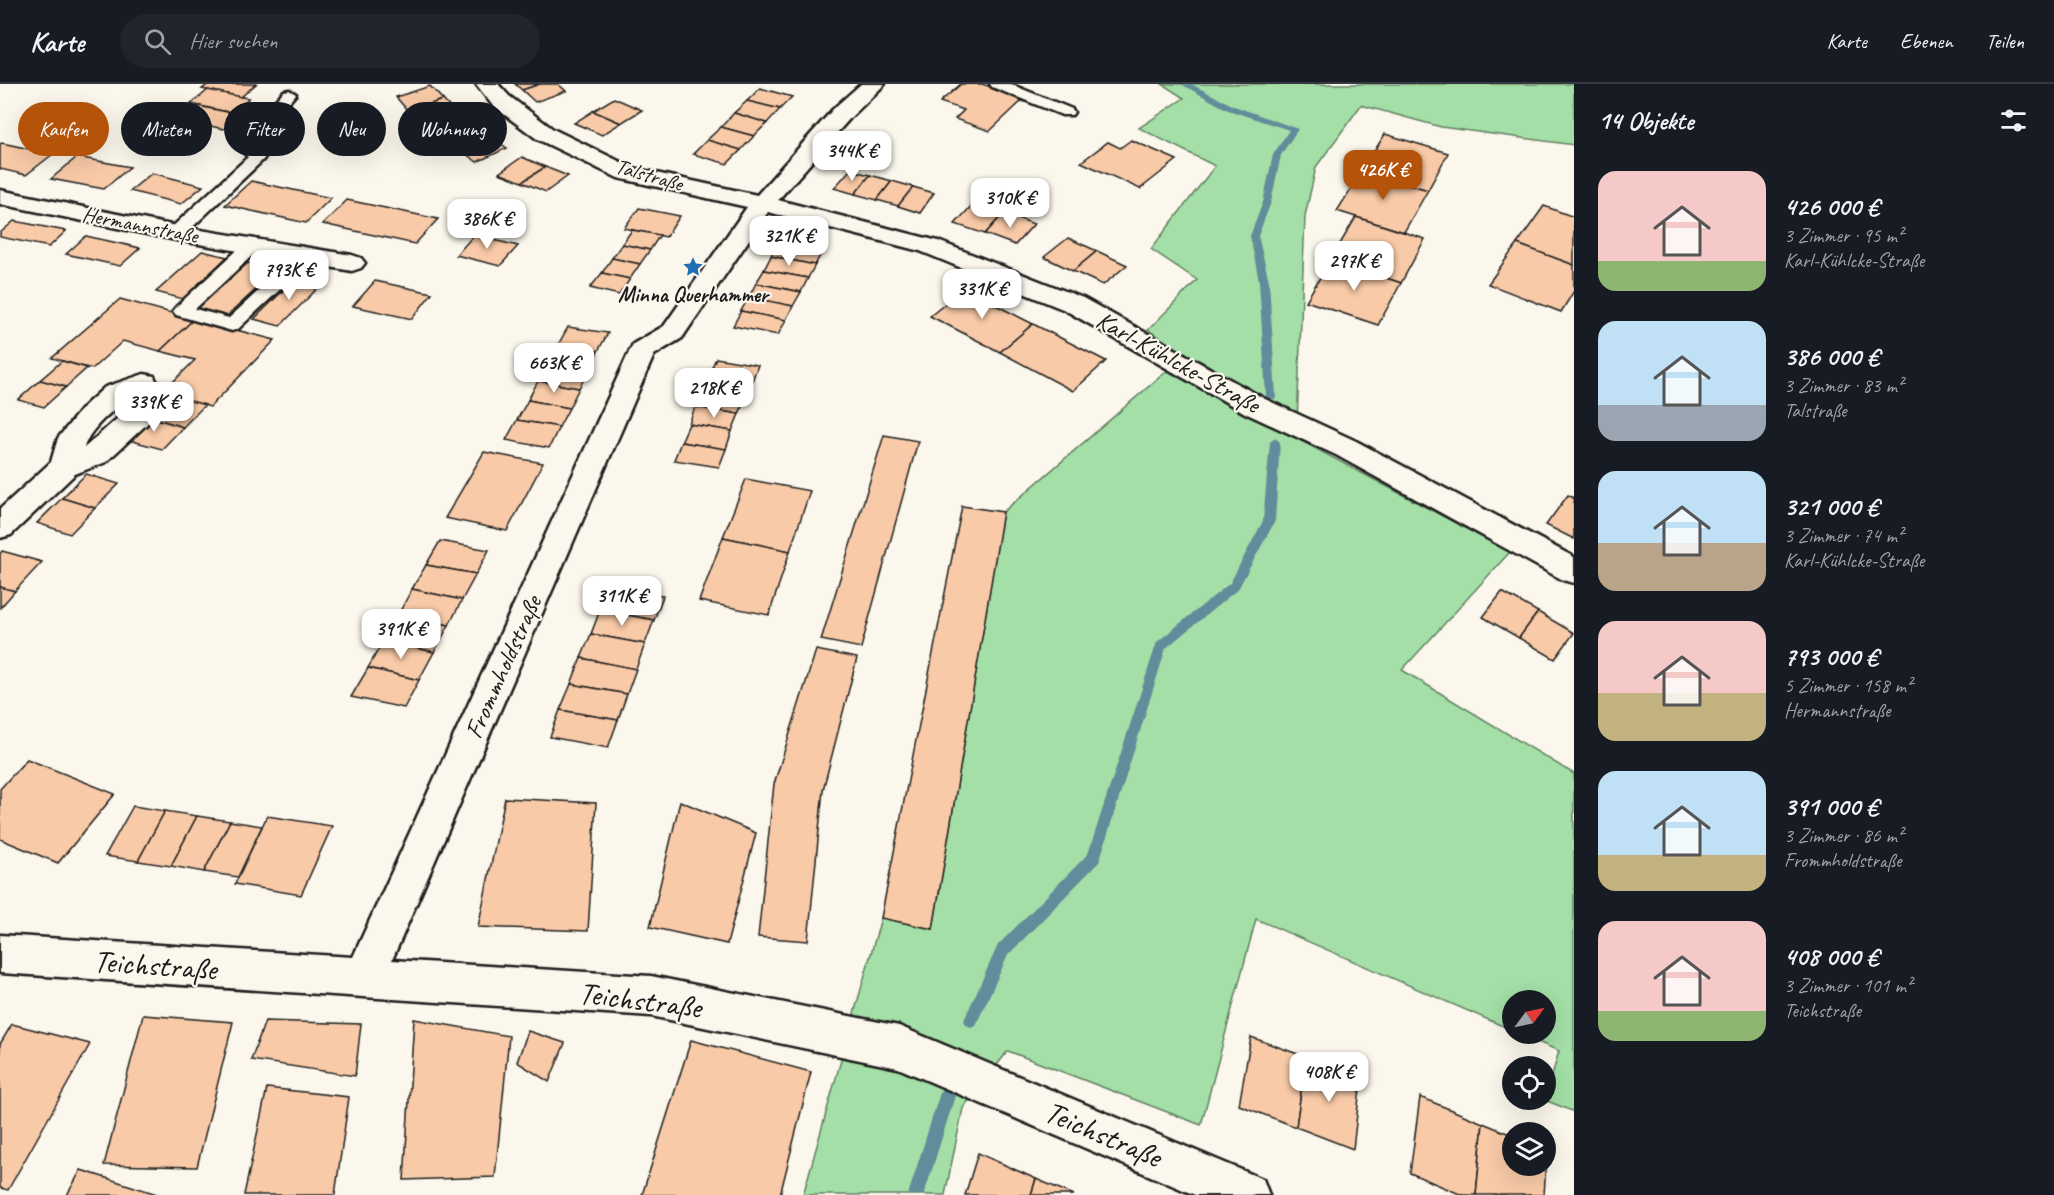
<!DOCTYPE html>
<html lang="de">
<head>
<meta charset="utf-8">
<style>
  :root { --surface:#171b24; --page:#20242c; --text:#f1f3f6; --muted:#9ea1a6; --line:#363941; --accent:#b45309 }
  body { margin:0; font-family:Caveat,sans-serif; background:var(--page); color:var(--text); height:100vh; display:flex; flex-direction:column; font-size:22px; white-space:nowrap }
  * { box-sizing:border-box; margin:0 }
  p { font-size:20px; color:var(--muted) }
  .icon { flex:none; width:33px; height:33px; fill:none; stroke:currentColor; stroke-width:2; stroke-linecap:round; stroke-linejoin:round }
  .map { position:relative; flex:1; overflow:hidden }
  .sheet { display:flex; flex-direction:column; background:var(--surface); width:480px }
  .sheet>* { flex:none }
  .top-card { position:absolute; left:18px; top:18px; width:570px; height:54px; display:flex; gap:12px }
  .needle { width:39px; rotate:57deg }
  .tools { position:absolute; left:1502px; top:906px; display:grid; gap:12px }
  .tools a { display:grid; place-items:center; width:54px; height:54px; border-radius:50%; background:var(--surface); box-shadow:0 6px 24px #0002; font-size:30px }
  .price { position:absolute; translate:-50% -51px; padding:0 14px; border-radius:12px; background:#fff; color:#222; font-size:20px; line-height:39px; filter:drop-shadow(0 2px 3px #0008) }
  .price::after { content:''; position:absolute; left:50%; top:36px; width:18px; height:14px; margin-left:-9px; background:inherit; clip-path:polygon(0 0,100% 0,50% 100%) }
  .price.current { background:var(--accent); color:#fff }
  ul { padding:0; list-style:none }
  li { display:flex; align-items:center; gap:18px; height:150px; padding:0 24px }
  li span { display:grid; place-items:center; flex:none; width:168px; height:120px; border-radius:18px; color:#555 }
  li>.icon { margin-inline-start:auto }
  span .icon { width:72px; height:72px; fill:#fffc; stroke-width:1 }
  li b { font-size:26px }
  h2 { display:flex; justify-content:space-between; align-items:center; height:72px; padding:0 24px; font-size:26px }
  .chip { padding:0 21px; border-radius:27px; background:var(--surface); box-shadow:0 6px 24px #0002; font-size:21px; line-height:54px }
  .chip.current { background:var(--accent); color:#fff }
  header { display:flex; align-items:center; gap:36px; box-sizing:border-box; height:84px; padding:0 30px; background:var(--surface); border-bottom:2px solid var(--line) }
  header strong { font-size:28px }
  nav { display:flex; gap:33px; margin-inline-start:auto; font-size:21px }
  .search { width:420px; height:54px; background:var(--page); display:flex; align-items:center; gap:15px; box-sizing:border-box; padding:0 21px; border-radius:33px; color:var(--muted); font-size:22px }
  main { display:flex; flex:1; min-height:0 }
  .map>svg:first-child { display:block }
  .green { fill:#a3dfa6; stroke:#607e61; stroke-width:1.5 }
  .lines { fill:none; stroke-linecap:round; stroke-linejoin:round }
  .stream { fill:#618c9b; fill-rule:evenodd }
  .building { fill:#f8caa7; stroke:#1c1c1c; stroke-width:1.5 }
  .service-casing { stroke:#1c1c1c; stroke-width:5 }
  .minor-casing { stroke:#1c1c1c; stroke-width:5 }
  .service { fill:#fbf7ec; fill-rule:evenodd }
  .minor { fill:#fbf7ec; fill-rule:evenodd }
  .labels { text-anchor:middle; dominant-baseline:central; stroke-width:4.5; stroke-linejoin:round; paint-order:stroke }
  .far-street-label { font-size:22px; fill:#1c1c1c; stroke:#fbf7ec }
  .far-poi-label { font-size:22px; font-weight:bold; fill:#1c1c1c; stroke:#fbf7ec }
  .street-label { font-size:26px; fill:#1c1c1c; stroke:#fbf7ec }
  .near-street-label { font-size:32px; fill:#1c1c1c; stroke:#fbf7ec }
</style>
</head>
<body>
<header>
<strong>Karte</strong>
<div class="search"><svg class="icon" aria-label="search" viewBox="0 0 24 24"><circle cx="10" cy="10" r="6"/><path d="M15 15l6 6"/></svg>Hier suchen</div>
<nav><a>Karte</a><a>Ebenen</a><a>Teilen</a></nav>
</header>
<main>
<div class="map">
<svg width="1574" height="1111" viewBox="0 0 1574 1111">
  <rect width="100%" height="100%" fill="#fbf7ec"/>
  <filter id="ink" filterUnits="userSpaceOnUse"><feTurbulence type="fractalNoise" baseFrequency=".0167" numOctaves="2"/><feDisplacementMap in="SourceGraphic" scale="12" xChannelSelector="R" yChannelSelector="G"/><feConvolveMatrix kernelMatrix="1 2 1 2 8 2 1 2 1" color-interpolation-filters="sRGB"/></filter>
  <g filter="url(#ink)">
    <g class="green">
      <path d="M 1162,0 L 1574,0 L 1574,61 L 1441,43 L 1361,21 L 1316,83 L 1305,132 L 1297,340 L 1148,246 L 1197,196 L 1151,165 L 1215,82 L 1139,44 L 1184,14 Z"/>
      <path d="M 1168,286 L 1510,468 L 1402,586 L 1574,690 L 1574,1028 L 1545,1016 L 1559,967 L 1519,950 L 1545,950 L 1545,916 L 1512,916 L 1512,946 L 1256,835 L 1201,1041 L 1008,967 L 963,1024 L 945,1111 L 803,1111 L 881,834 L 933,845 L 1003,428 Z"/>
    </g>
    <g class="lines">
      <g class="stream">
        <path d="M 1181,0 L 1191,0 L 1234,22 L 1298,45 L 1281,71 L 1271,118 L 1258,152 L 1269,197 L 1276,313 L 1275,315 L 1267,315 L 1266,313 L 1259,197 L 1250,152 L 1263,118 L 1273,71 L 1289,46 L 1228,26 Z"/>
        <path d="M 1275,354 L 1280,358 L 1275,437 L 1238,505 L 1166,564 L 1099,778 L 1008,871 L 976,941 L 971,943 L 966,941 L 964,936 L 998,861 L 1088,770 L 1157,558 L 1230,499 L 1263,437 L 1270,358 Z"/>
        <path d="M 951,991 L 956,994 L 959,999 L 924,1111 L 908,1111 L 943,999 L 946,994 Z"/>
      </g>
    </g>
    <g class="building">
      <path d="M 209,0 L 256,0 L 241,13 L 202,5 Z"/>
      <path d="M 515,0 L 540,0 L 522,6 Z"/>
      <path d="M 540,0 L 558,0 L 566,7 L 535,18 L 522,6 Z"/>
      <path d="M 961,0 L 982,0 L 1025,14 L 990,47 L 955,35 L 964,26 L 940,18 Z"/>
      <path d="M 430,2 L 443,16 L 408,27 L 396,13 Z"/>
      <path d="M 760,4 L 792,13 L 780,25 L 747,17 Z"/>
      <path d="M 208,6 L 241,13 L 249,14 L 232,29 L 191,20 Z"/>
      <path d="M 614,14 L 642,26 L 621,39 L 593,27 Z"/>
      <path d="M 443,16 L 456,30 L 421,41 L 408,27 Z"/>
      <path d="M 747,17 L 780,25 L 767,39 L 734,29 Z"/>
      <path d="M 198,22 L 232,29 L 240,31 L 224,45 L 182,36 Z"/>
      <path d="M 593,27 L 621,39 L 602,51 L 574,39 Z"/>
      <path d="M 734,29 L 767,39 L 754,52 L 721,43 Z"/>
      <path d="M 473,40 L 490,52 L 459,65 L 442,53 Z"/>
      <path d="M 721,43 L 754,52 L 741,66 L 707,56 Z"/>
      <path d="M 1385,50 L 1448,69 L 1428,106 L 1362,87 Z"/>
      <path d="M 490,52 L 507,64 L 477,78 L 459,65 Z"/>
      <path d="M 707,56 L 741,66 L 727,80 L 693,70 Z"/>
      <path d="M 1131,56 L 1177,76 L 1140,105 L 1081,78 L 1108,58 L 1120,64 Z"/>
      <path d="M 2,59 L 53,70 L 26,91 L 0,85 L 0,60 Z"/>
      <path d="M 77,73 L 130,83 L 104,105 L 51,95 Z"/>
      <path d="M 522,73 L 545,83 L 522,98 L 499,89 Z"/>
      <path d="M 545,83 L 568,92 L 546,108 L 522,98 Z"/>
      <path d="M 850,86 L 870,91 L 855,110 L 834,104 Z"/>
      <path d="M 1362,87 L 1428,106 L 1404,148 L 1337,127 Z"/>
      <path d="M 152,89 L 203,102 L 181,120 L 130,107 Z"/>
      <path d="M 870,91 L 892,97 L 877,116 L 855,110 Z"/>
      <path d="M 251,97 L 331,114 L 306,139 L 225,121 Z"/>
      <path d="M 892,97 L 913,103 L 898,122 L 877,116 Z"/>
      <path d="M 913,103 L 934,109 L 920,129 L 898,122 Z"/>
      <path d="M 347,116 L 438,135 L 415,160 L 323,140 Z"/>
      <path d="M 974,119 L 1004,129 L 985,150 L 955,140 Z"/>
      <path d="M 1544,122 L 1574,133 L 1574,181 L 1517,160 Z"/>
      <path d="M 639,124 L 680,132 L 666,153 L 624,144 Z"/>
      <path d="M 1004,129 L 1034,140 L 1015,161 L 985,150 Z"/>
      <path d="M 1356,133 L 1425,155 L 1401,199 L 1331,175 Z"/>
      <path d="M 14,137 L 66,147 L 49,163 L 0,153 L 0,149 Z"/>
      <path d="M 632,146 L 660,151 L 650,166 L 622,160 Z"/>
      <path d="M 474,151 L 518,162 L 500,182 L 456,171 Z"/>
      <path d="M 86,152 L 140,164 L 120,182 L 66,170 Z"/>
      <path d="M 1068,154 L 1097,167 L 1073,187 L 1044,173 Z"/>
      <path d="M 778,159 L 822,168 L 815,181 L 771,172 Z"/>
      <path d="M 622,160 L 650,166 L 640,180 L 612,174 Z"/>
      <path d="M 1517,160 L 1574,181 L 1574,207 L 1561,228 L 1488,200 Z"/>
      <path d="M 202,167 L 227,173 L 183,215 L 156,208 Z"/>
      <path d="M 1097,167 L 1127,181 L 1103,201 L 1073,187 Z"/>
      <path d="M 771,172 L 815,181 L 808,194 L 764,186 Z"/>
      <path d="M 612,174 L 640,180 L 630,195 L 602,189 Z"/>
      <path d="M 1331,175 L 1401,199 L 1378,241 L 1306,217 Z"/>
      <path d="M 248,179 L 276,187 L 226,233 L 196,225 Z"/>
      <path d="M 764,186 L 808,194 L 801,208 L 756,199 Z"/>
      <path d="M 602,189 L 630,195 L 619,211 L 590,204 Z"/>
      <path d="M 298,192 L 323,199 L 280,242 L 254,235 Z"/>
      <path d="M 375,197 L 432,209 L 412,235 L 353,222 Z"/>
      <path d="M 756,199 L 801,208 L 793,222 L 749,213 Z"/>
      <path d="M 964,205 L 1033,240 L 1000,268 L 930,232 Z"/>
      <path d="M 749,213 L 793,222 L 786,236 L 741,227 Z"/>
      <path d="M 120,215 L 194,235 L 160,267 L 123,257 L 92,285 L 52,274 Z"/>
      <path d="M 741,227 L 786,236 L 778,251 L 733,242 Z"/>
      <path d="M 194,235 L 275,256 L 210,323 L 162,309 L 195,276 L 160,267 Z"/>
      <path d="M 1033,240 L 1106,277 L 1073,307 L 1000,268 Z"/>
      <path d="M 568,243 L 608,249 L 598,267 L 558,261 Z"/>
      <path d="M 558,261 L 598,267 L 589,286 L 549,279 Z"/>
      <path d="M 716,274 L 758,281 L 752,297 L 709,290 Z"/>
      <path d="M 62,277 L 87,284 L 66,303 L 40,296 Z"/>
      <path d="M 549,279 L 589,286 L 579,304 L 538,297 Z"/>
      <path d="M 709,290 L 752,297 L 746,313 L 703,306 Z"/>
      <path d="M 40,296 L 66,303 L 44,323 L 18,316 Z"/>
      <path d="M 538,297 L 579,304 L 569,324 L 528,316 Z"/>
      <path d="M 703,306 L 746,313 L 739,330 L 695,323 Z"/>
      <path d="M 169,311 L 205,321 L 183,343 L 147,332 Z"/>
      <path d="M 528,316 L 569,324 L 559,343 L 517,336 Z"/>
      <path d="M 695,323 L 739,330 L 732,347 L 689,340 Z"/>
      <path d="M 147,332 L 183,343 L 162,365 L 125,355 Z"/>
      <path d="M 517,336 L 559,343 L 549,364 L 506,356 Z"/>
      <path d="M 689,340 L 732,347 L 726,365 L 681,358 Z"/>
      <path d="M 884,351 L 918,357 L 861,564 L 821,556 Z"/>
      <path d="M 681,358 L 726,365 L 719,383 L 674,376 Z"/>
      <path d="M 484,368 L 543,379 L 507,447 L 445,434 Z"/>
      <path d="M 86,390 L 119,400 L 95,424 L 62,414 Z"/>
      <path d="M 746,395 L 810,407 L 790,467 L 723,453 Z"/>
      <path d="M 1568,411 L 1574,414 L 1574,455 L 1546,441 Z"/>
      <path d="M 62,414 L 95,424 L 70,450 L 37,439 Z"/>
      <path d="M 962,422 L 1003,428 L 933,845 L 881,834 Z"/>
      <path d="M 723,453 L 790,467 L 769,531 L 699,517 Z"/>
      <path d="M 440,457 L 489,466 L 476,490 L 426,481 Z"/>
      <path d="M 2,467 L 42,478 L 15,507 L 0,503 L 0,470 Z"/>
      <path d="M 426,481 L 476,490 L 462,516 L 412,505 Z"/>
      <path d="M 0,503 L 15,507 L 0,524 Z"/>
      <path d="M 609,503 L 663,512 L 654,536 L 600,526 Z"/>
      <path d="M 412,505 L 462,516 L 449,541 L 398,531 Z"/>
      <path d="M 1502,508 L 1538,528 L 1519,554 L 1483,533 Z"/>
      <path d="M 600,526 L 654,536 L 645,560 L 591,550 Z"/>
      <path d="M 1538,528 L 1574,549 L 1555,575 L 1519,554 Z"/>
      <path d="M 398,531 L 449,541 L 434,568 L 383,557 Z"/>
      <path d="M 591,550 L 645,560 L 636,585 L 581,574 Z"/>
      <path d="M 383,557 L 434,568 L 419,596 L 368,584 Z"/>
      <path d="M 816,566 L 857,574 L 823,706 L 808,857 L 758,853 L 774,700 Z"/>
      <path d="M 581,574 L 636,585 L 627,610 L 571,600 Z"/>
      <path d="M 368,584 L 419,596 L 404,624 L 351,613 Z"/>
      <path d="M 571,600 L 627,610 L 618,636 L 560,626 Z"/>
      <path d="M 560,626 L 618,636 L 608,664 L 550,653 Z"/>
      <path d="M 27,675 L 115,710 L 58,779 L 0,755 L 0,705 Z"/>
      <path d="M 505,714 L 596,719 L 588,847 L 478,843 Z"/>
      <path d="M 680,717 L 756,749 L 727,860 L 650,843 Z"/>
      <path d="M 133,722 L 165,727 L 138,777 L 105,772 Z"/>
      <path d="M 165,727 L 197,732 L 171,782 L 138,777 Z"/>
      <path d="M 197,732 L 230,737 L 204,788 L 171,782 Z"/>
      <path d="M 267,732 L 332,742 L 301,811 L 235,800 Z"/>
      <path d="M 230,737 L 262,742 L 238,793 L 204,788 Z"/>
      <path d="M 143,931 L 233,938 L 197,1083 L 104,1081 Z"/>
      <path d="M 414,935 L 509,952 L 495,1093 L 404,1096 Z"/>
      <path d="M 265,937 L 361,940 L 355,992 L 251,976 Z"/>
      <path d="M 12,940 L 90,960 L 8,1106 L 0,1104 L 0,960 Z"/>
      <path d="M 528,947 L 565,959 L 549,998 L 517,978 Z"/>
      <path d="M 1251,953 L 1306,973 L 1296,1043 L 1239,1021 Z"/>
      <path d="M 691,956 L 811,988 L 780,1111 L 642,1111 Z"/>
      <path d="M 1306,973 L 1361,995 L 1353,1065 L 1296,1043 Z"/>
      <path d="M 267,1004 L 349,1013 L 335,1111 L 244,1111 Z"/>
      <path d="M 1420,1013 L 1483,1039 L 1476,1111 L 1462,1111 L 1410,1089 Z"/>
      <path d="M 1483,1039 L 1512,1051 L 1512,1082 L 1545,1082 L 1545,1064 L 1547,1065 L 1544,1111 L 1476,1111 Z"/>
      <path d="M 978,1069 L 1036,1095 L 1031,1111 L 965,1111 Z"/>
      <path d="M 81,1086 L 160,1111 L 67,1111 Z"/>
      <path d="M 1036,1095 L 1074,1111 L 1031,1111 Z"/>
    </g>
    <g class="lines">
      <g class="service-casing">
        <g id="service">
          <path d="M 990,0 L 1010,0 L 1072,25 L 1074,28 L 1072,31 L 1062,31 L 992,3 Z"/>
          <path d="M 289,6 L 296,10 L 252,60 L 265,73 L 263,76 L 182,153 L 170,153 L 168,149 L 170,145 L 248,73 L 235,60 L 284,7 Z"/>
          <path d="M 252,157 L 258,158 L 260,162 L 258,166 L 195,225 L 229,234 L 302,167 L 314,167 L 317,171 L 238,245 L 232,247 L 176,231 L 173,227 L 176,223 L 246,158 Z"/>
        </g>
      </g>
      <g class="minor-casing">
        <g id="minor">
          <path d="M 476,0 L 498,0 L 509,12 L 553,45 L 633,84 L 757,111 L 835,23 L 861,0 L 885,0 L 851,33 L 778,116 L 938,157 L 1083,214 L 1265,315 L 1356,357 L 1574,473 L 1574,499 L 1563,496 L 1336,371 L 1245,329 L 1065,226 L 920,167 L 768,128 L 682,254 L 654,271 L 392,876 L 651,892 L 899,942 L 1263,1095 L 1269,1111 L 1195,1111 L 898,984 L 651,932 L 0,889 L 0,851 L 353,873 L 630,266 L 633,260 L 664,242 L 747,123 L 618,94 L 537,55 L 493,22 Z"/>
          <path d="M 0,106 L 176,142 L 352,171 L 361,174 L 365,179 L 361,184 L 352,187 L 176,156 L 0,120 Z"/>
          <path d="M 144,290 L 154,292 L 166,319 L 162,326 L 106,378 L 75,390 L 11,451 L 0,454 L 0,425 L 51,378 L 58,354 L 83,323 L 105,303 ZM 135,313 L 137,317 L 84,364 C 88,346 118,319 135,313 Z"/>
        </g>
      </g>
      <use href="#service" class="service"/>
      <use href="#minor" class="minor"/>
    </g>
  </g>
  <defs>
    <g id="sight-bare" transform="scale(1.62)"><path d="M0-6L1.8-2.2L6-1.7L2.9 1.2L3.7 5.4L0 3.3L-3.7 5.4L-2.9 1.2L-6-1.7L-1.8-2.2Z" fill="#1f6fb2" stroke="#fbf7ec" stroke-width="2.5" paint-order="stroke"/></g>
  </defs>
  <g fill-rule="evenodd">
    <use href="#sight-bare" x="693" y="183"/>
  </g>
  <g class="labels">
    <g class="far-street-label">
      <text transform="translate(649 91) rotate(16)">Talstraße</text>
      <text transform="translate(140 141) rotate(11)">Hermannstraße</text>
    </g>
    <g class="far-poi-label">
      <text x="693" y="211">Minna Querhammer</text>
    </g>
    <g class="street-label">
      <text transform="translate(1178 278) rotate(29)">Karl-Kühlcke-Straße</text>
      <text transform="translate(503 583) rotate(-66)">Frommholdstraße</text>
    </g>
    <g class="near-street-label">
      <text transform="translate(155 881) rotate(4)">Teichstraße</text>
      <text transform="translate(640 916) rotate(7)">Teichstraße</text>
      <text transform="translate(1103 1050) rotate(23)">Teichstraße</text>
    </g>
  </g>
</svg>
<div class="tools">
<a><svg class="needle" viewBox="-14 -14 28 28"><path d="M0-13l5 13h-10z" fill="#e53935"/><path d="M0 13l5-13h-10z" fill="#9ea1a6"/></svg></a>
<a><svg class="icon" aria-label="locate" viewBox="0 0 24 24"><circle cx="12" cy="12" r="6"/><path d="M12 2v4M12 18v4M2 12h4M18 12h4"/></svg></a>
<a><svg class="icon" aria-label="layers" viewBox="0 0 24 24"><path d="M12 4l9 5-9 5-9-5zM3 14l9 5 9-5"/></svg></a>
</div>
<b class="price" style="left:852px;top:98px">344K €</b>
<b class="price current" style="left:1383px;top:117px">426K €</b>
<b class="price" style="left:1010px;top:145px">310K €</b>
<b class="price" style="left:487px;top:166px">386K €</b>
<b class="price" style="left:789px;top:183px">321K €</b>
<b class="price" style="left:1354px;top:208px">297K €</b>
<b class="price" style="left:289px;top:217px">793K €</b>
<b class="price" style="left:982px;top:236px">331K €</b>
<b class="price" style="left:554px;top:310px">663K €</b>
<b class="price" style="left:714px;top:335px">218K €</b>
<b class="price" style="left:154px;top:349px">339K €</b>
<b class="price" style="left:622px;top:543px">311K €</b>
<b class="price" style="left:401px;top:576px">391K €</b>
<b class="price" style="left:1329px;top:1019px">408K €</b>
<div class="top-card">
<a class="chip current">Kaufen</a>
<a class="chip">Mieten</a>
<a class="chip">Filter</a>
<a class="chip">Neu</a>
<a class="chip">Wohnung</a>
</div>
</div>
<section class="sheet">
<h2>14 Objekte<svg class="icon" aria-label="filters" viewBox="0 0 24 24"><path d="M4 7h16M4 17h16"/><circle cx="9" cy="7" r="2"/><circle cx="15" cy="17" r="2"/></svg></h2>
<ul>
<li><span style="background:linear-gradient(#f6c9c9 75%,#8fb573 0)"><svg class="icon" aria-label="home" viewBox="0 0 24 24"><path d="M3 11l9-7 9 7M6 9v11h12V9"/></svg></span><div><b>426 000 €</b><p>3 Zimmer · 95 m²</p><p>Karl-Kühlcke-Straße</p></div></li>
<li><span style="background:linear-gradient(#bfe0f5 70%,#9aa5b1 0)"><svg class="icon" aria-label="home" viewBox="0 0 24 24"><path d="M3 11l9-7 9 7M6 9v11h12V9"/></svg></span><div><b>386 000 €</b><p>3 Zimmer · 83 m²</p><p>Talstraße</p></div></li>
<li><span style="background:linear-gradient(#bfe0f5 60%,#b9a48a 0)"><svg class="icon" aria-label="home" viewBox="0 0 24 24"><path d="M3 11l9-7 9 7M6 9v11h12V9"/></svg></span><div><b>321 000 €</b><p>3 Zimmer · 74 m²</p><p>Karl-Kühlcke-Straße</p></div></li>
<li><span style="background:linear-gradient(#f6c9c9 60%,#c2b280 0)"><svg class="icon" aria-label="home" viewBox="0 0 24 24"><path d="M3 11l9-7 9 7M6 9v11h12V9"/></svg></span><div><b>793 000 €</b><p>5 Zimmer · 158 m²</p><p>Hermannstraße</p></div></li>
<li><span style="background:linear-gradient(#bfe0f5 70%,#c2b280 0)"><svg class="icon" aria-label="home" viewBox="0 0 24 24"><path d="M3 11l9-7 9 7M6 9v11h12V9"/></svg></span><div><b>391 000 €</b><p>3 Zimmer · 86 m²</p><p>Frommholdstraße</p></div></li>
<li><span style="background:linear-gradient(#f6c9c9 75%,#8fb573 0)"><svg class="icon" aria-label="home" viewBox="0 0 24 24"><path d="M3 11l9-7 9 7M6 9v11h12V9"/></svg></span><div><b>408 000 €</b><p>3 Zimmer · 101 m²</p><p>Teichstraße</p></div></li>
</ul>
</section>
</main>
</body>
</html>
